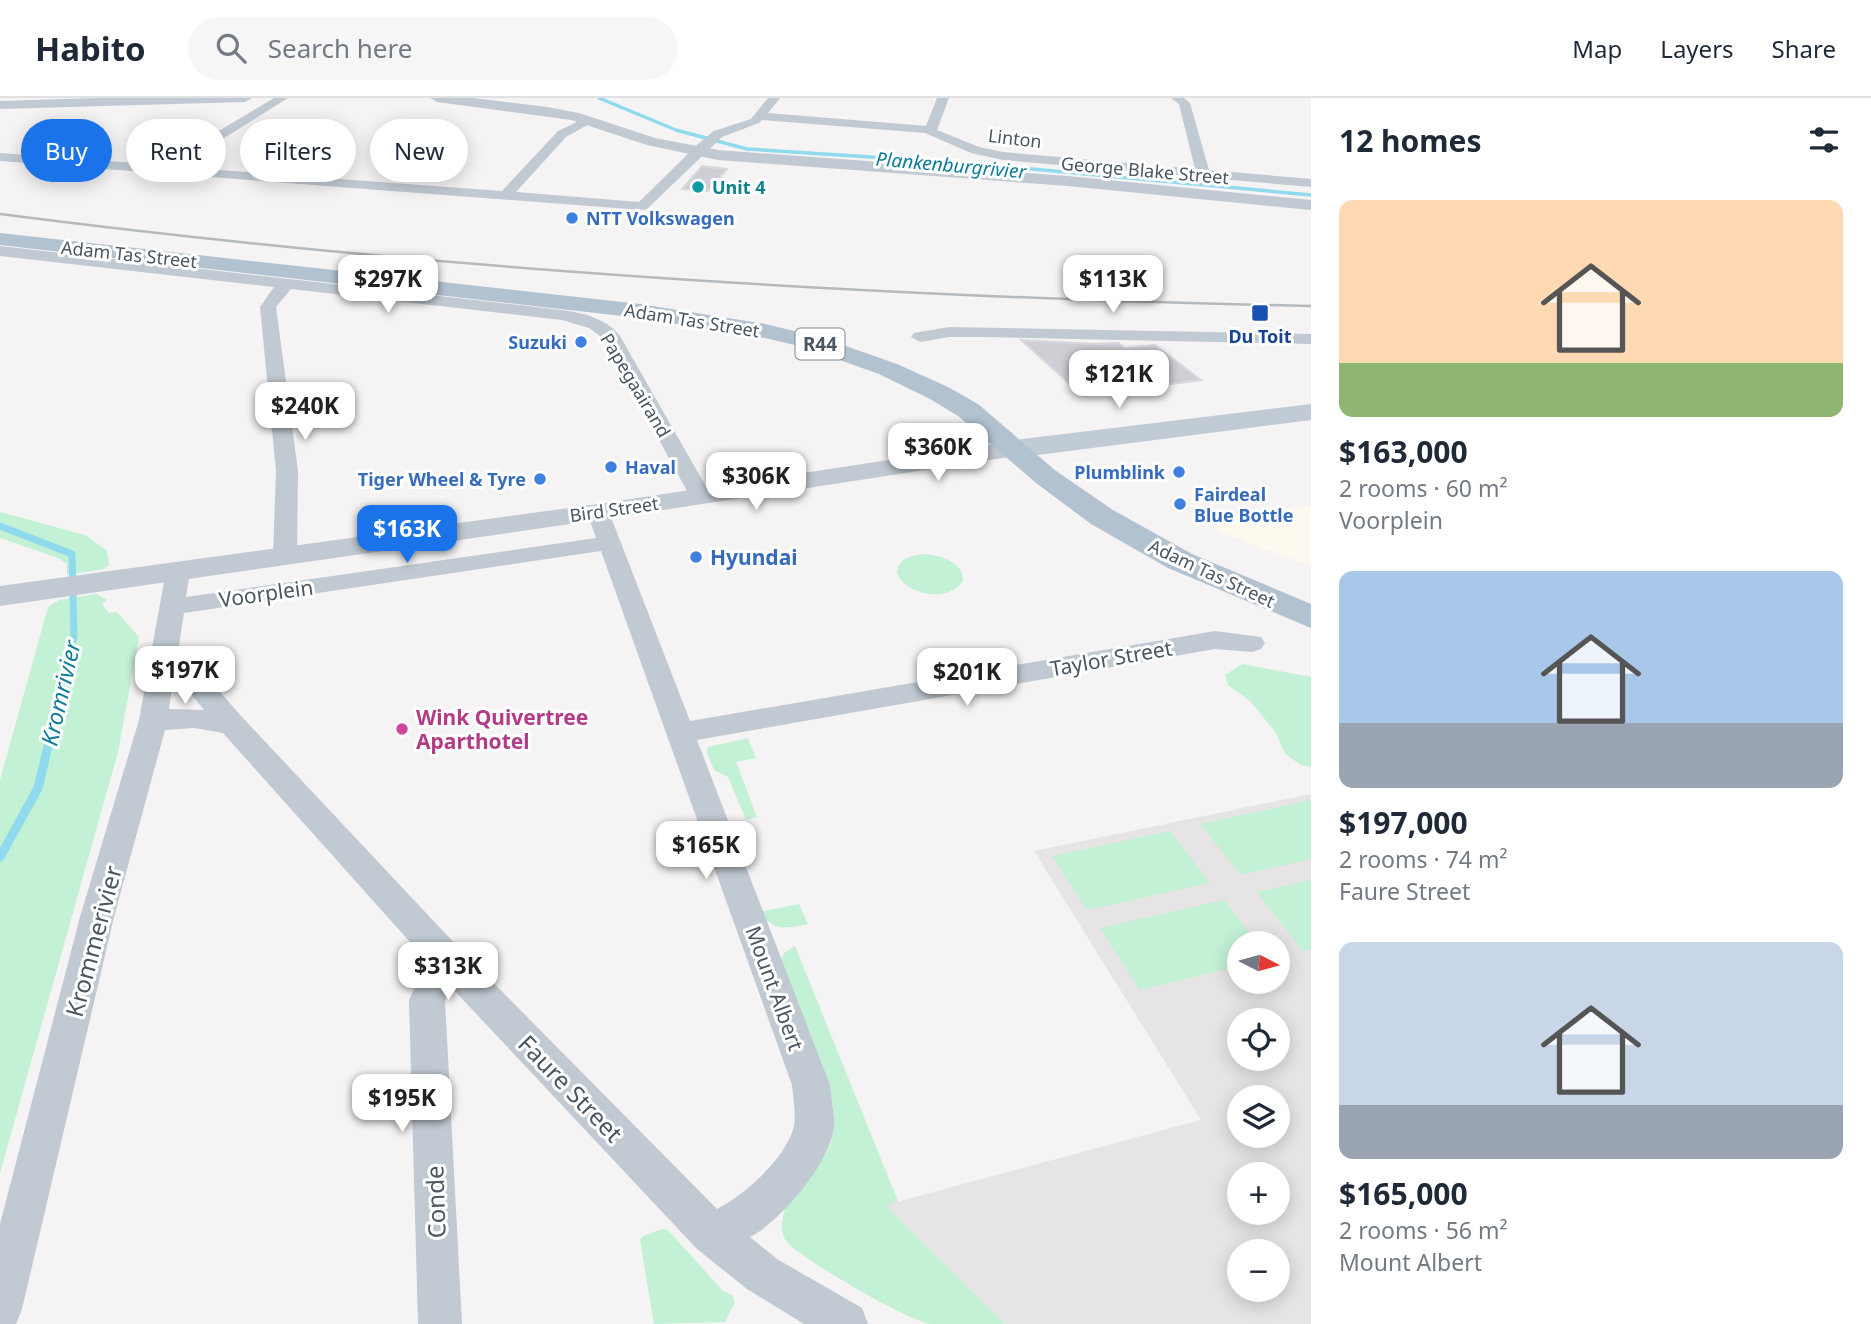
<!DOCTYPE html>
<html lang="en">
<head>
<meta charset="utf-8">
<style>
  :root { --surface:#fff; --page:#f6f6f7; --text:#1f2937; --muted:#747a83; --line:#e0e1e3; --accent:#1a73e8 }
  body { margin:0; font-family:"Noto Sans",sans-serif; background:var(--page); color:var(--text); height:100vh; display:flex; flex-direction:column; font-size:26px; white-space:nowrap }
  * { box-sizing:border-box; margin:0 }
  p { font-size:23px; color:var(--muted) }
  .icon { flex:none; width:38px; height:38px; fill:none; stroke:currentColor; stroke-width:2; stroke-linecap:round; stroke-linejoin:round }
  .map { position:relative; flex:1; overflow:hidden }
  .sheet { display:flex; flex-direction:column; background:var(--surface); width:560px }
  .sheet>* { flex:none }
  .guide { position:absolute; left:21px; top:21px; width:665px; height:63px; display:flex; gap:14px }
  .needle { width:46px; rotate:96deg }
  .buttons { position:absolute; left:1227px; top:833px; display:grid; gap:14px }
  .buttons a { display:grid; place-items:center; width:63px; height:63px; border-radius:50%; background:var(--surface); box-shadow:0 4px 18px #0003; font-size:35px }
  .price { position:absolute; translate:-50% -60px; padding:0 16px; border-radius:14px; background:#fff; color:#222; font-size:23px; line-height:46px; filter:drop-shadow(0 2px 4px #0008) }
  .price::after { content:''; position:absolute; left:50%; top:42px; width:21px; height:16px; margin-left:-10px; background:inherit; clip-path:polygon(0 0,100% 0,50% 100%) }
  .price.selected { background:var(--accent); color:#fff }
  ul { padding:0; list-style:none }
  li { display:grid; align-content:center; gap:14px; height:371px; padding:0 28px }
  li span { display:grid; place-items:center; height:217px; border-radius:14px; color:#555 }
  li>.icon { margin-inline-start:auto }
  span .icon { width:126px; height:126px; fill:#fffc; stroke-width:1 }
  li b { font-size:30px }
  h2 { display:flex; justify-content:space-between; align-items:center; height:84px; padding:0 28px; font-size:30px }
  .chip { padding:0 24px; border-radius:32px; background:var(--surface); box-shadow:0 4px 18px #0003; font-size:24px; line-height:63px }
  .chip.selected { background:var(--accent); color:#fff }
  header { display:flex; align-items:center; gap:42px; box-sizing:border-box; height:98px; padding:0 35px; background:var(--surface); border-bottom:2px solid var(--line) }
  header strong { font-size:33px }
  nav { display:flex; gap:38px; margin-inline-start:auto; font-size:24px }
  .search { width:490px; height:63px; background:var(--page); display:flex; align-items:center; gap:18px; box-sizing:border-box; padding:0 24px; border-radius:38px; color:var(--muted); font-size:26px }
  main { display:flex; flex:1; min-height:0 }
  .map>svg:first-child { display:block }
  .commercial { fill:#fdf9ef }
  .education { fill:#e6e4e5; fill-rule:evenodd }
  .green { fill:#c3f1d5 }
  .lines { fill:none; stroke-linecap:round; stroke-linejoin:round }
  .stream-far2 { stroke:#90daee; stroke-width:3.5 }
  .stream-far1 { stroke:#90daee; stroke-width:7 }
  .stream { stroke:#90daee; stroke-width:9 }
  .building { fill:#cdcfd5; stroke:#d7d9de; stroke-width:2 }
  .minor { fill:#c1cad2; fill-rule:evenodd }
  .tertiary { fill:#c1cad2; fill-rule:evenodd }
  .secondary { fill:#c1cbd6; fill-rule:evenodd }
  .primary { fill:#b3c2d1; fill-rule:evenodd }
  .rail { stroke:#b5b8bd; stroke-width:2.5 }
  .culture-dot { fill:#0f9aa8; stroke:#fff; stroke-width:2.5 }
  .shop-dot { fill:#3f7fe0; stroke:#fff; stroke-width:2.5 }
  .transit-dot { fill:#1a4fb4; stroke:#fff; stroke-width:2.5 }
  .hotel-dot { fill:#d1479c; stroke:#fff; stroke-width:2.5 }
  .labels { text-anchor:middle; dominant-baseline:central; stroke-width:6; stroke-linejoin:round; paint-order:stroke }
  .far-street-label { font-size:18px; fill:#4a5661; stroke:#fff }
  .far-culture-label { font-size:18px; font-weight:bold; fill:#0d838f; stroke:#fff; text-anchor:start }
  .far-shop-label { font-size:18px; font-weight:bold; fill:#366cbe; stroke:#fff; text-anchor:start }
  .far-transit-label { font-size:18px; font-weight:bold; fill:#164399; stroke:#fff }
  .far-water-label { font-size:19px; font-style:italic; fill:#0c7c9b; stroke:#fff }
  .shield { fill:#fff; stroke:#808990; stroke-width:2 }
  .shield-label { font-size:19px; font-weight:bold; fill:#4a5661 }
  .shop-label { font-size:21px; font-weight:bold; fill:#366cbe; stroke:#fff; text-anchor:start }
  .street-label { font-size:21px; fill:#4a5661; stroke:#fff }
  .hotel-label { font-size:21px; font-weight:bold; fill:#b23c85; stroke:#fff; text-anchor:start }
  .water-label { font-size:23px; font-style:italic; fill:#0c7c9b; stroke:#fff }
  .near-street-label { font-size:24px; fill:#4a5661; stroke:#fff }
</style>
</head>
<body>
<header>
<strong>Habito</strong>
<div class="search"><svg class="icon" aria-label="search" viewBox="0 0 24 24"><circle cx="10" cy="10" r="6"/><path d="M15 15l6 6"/></svg>Search here</div>
<nav><a>Map</a><a>Layers</a><a>Share</a></nav>
</header>
<main>
<div class="map">
<svg width="1311" height="1226" viewBox="0 0 1311 1226">
  <rect width="100%" height="100%" fill="#f5f3f3"/>
  <path class="commercial" d="M 1311,407 L 1311,468 L 1220,434 L 1211,425 Z"/>
  <path class="education" d="M 1311,696 L 1311,1226 L 1005,1226 L 885,1107 L 1201,1022 L 1034,753 ZM 1239,845 L 1278,845 L 1278,884 L 1239,884 ZM 1239,922 L 1278,922 L 1278,961 L 1239,961 ZM 1239,999 L 1278,999 L 1278,1038 L 1239,1038 ZM 1239,1076 L 1278,1076 L 1278,1115 L 1239,1115 ZM 1239,1153 L 1278,1153 L 1278,1192 L 1239,1192 Z"/>
  <g class="green">
    <path d="M 0,414 L 85,437 L 107,453 L 109,467 L 103,471 L 67,477 L 67,466 L 58,460 L 0,440 Z"/>
    <path d="M 926,456 C 942,458 963,464 963,483 C 949,505 907,498 897,475 C 898,459 913,457 926,456 Z"/>
    <path d="M 96,496 L 107,502 L 102,506 L 109,515 L 117,514 L 139,539 L 118,654 L 0,1075 L 0,682 L 48,509 L 59,502 Z"/>
    <path d="M 1242,566 L 1311,579 L 1311,669 L 1301,667 L 1285,656 L 1276,635 L 1250,603 L 1228,587 L 1225,577 Z"/>
    <path d="M 748,640 L 756,660 L 736,664 L 757,719 L 746,722 L 728,679 L 714,672 L 707,654 L 708,649 Z"/>
    <path d="M 1311,702 L 1311,761 L 1241,777 L 1200,726 Z"/>
    <path d="M 1170,733 L 1210,785 L 1087,812 L 1052,758 Z"/>
    <path d="M 1311,782 L 1311,851 L 1303,853 L 1257,794 Z"/>
    <path d="M 1224,802 L 1257,845 L 1239,845 L 1239,868 L 1140,892 L 1100,830 Z"/>
    <path d="M 799,806 L 808,826 C 786,830 774,835 760,814 Z"/>
    <path d="M 795,848 L 898,1103 L 886,1108 L 1005,1226 C 981,1226 954,1226 930,1226 C 909,1223 801,1161 787,1144 C 781,1137 781,1128 783,1119 C 793,1068 845,1074 832,1002 L 780,865 L 784,855 Z"/>
    <path d="M 663,1131 L 668,1132 L 723,1193 L 732,1197 L 735,1204 L 725,1224 L 654,1226 L 640,1142 L 643,1138 Z"/>
  </g>
  <g class="lines">
    <path class="stream-far2" d="M 599,0 L 676,32 L 747,51 L 979,66 L 1311,97"/>
    <path class="stream-far1" d="M 0,428 L 72,456 L 74,538 L 54,621"/>
    <path class="stream" d="M 0,759 L 38,690 L 55,619"/>
  </g>
  <g class="building">
    <path d="M 702,68 L 727,71 L 708,93 L 682,91 Z"/>
    <path d="M 1021,242 L 1097,246 L 1118,245 L 1125,250 L 1155,247 L 1201,282 L 1083,298 Z"/>
  </g>
  <g class="lines">
    <g class="minor">
      <path d="M 274,0 L 288,0 L 178,69 L 502,93 L 558,33 L 587,19 L 591,21 L 591,25 L 566,39 L 516,94 L 639,104 L 699,45 L 714,33 L 751,21 L 768,0 L 780,0 L 768,15 L 926,28 L 937,0 L 949,0 L 937,32 L 979,49 L 1003,54 L 1195,71 L 1179,6 L 1171,0 L 1184,0 L 1190,5 L 1209,72 L 1311,81 L 1311,89 L 1003,62 L 971,55 L 925,35 L 762,22 L 759,25 L 722,39 L 647,111 L 642,112 L 0,63 L 0,55 L 162,67 Z"/>
      <path d="M 0,148 L 562,212 C 583,215 606,220 620,238 L 712,399 L 709,404 L 693,404 L 604,241 L 589,230 L 562,222 L 291,191 L 276,209 L 298,373 L 297,458 L 293,463 L 277,463 L 273,458 L 276,373 L 260,209 L 274,189 L 0,158 Z"/>
      <path d="M 949,229 L 1311,236 L 1311,246 L 981,239 L 949,239 L 920,244 L 911,239 L 914,235 Z"/>
      <path d="M 598,407 L 606,409 L 609,414 L 690,623 L 1215,533 L 1261,539 L 1265,545 L 1261,551 L 1252,554 L 1215,551 L 697,642 L 830,987 C 831,1000 835,1017 834,1030 C 829,1066 781,1123 750,1139 L 777,1161 L 862,1210 L 868,1226 L 804,1226 L 747,1191 L 697,1151 L 451,889 L 445,902 L 462,1226 L 418,1226 L 409,902 L 427,863 L 223,635 L 194,630 L 165,632 L 114,819 L 22,1211 L 16,1226 L 0,1226 L 0,1126 L 80,819 L 139,622 L 166,473 L 169,468 L 178,466 L 187,468 L 190,473 L 186,499 L 596,440 L 587,414 L 590,409 ZM 601,453 L 792,987 C 793,1000 797,1019 793,1032 C 783,1062 745,1097 717,1111 L 458,849 L 242,619 L 192,562 L 178,553 L 184,515 ZM 174,575 L 204,612 L 169,611 Z"/>
    </g>
    <g class="tertiary">
      <path d="M 98,0 L 252,0 L 245,4 L 0,11 L 0,3 Z"/>
      <path d="M 430,0 L 473,0 L 547,9 L 579,15 L 655,40 L 718,52 L 1068,78 L 1311,102 L 1311,112 L 1068,88 L 718,62 L 647,47 L 571,22 L 437,4 Z"/>
      <path d="M 1014,343 L 1023,345 L 1027,351 L 1023,357 L 598,422 L 0,508 L 0,488 L 598,406 Z"/>
    </g>
    <path class="secondary" d="M 1311,306 L 1311,322 L 1014,360 L 1004,357 L 1000,351 L 1004,345 L 1014,342 Z"/>
    <path class="primary" d="M 0,135 L 640,206 L 765,226 L 820,239 L 897,266 L 948,289 L 978,306 L 1056,373 L 1113,412 L 1192,456 L 1311,506 L 1311,530 L 1168,470 L 1091,426 L 1036,385 L 958,318 L 930,301 L 879,276 L 803,249 L 765,240 L 640,220 L 0,147 Z"/>
    <path class="rail" d="M 0,116 C 434,172 873,199 1311,208"/>
  </g>
  <circle class="culture-dot" cx="698" cy="89" r="7"/>
  <g class="shop-dot">
    <circle cx="572" cy="120" r="7"/>
    <circle cx="581" cy="244" r="7"/>
    <circle cx="611" cy="369" r="7"/>
    <circle cx="1179" cy="374" r="7"/>
    <circle cx="540" cy="381" r="7"/>
    <circle cx="1180" cy="406" r="7"/>
    <circle cx="696" cy="459" r="7"/>
  </g>
  <rect class="transit-dot" x="1251" y="206" width="18" height="18" rx="3.5"/>
  <circle class="hotel-dot" cx="402" cy="631" r="7"/>
  <g class="labels">
    <g class="far-street-label">
      <text transform="translate(1015 40) rotate(7)">Linton</text>
      <text transform="translate(1145 72) rotate(5)">George Blake Street</text>
      <text transform="translate(129 156) rotate(6)">Adam Tas Street</text>
      <text transform="translate(692 222) rotate(9)">Adam Tas Street</text>
      <text transform="translate(636 287) rotate(59)">Papegaairand</text>
      <text transform="translate(614 411) rotate(-8)">Bird Street</text>
      <text transform="translate(1212 475) rotate(25)">Adam Tas Street</text>
    </g>
    <g class="far-culture-label">
      <text x="712" y="89">Unit 4</text>
    </g>
    <g class="far-shop-label">
      <text x="586" y="120">NTT Volkswagen</text>
      <text x="567" y="244" text-anchor="end">Suzuki</text>
      <text x="625" y="369">Haval</text>
      <text x="1165" y="374" text-anchor="end">Plumblink</text>
      <text x="526" y="381" text-anchor="end">Tiger Wheel &amp; Tyre</text>
      <text x="1194" y="396">Fairdeal<tspan x="1194" dy="21">Blue Bottle</tspan></text>
    </g>
    <g class="far-transit-label">
      <text x="1260" y="238">Du Toit</text>
    </g>
    <g class="far-water-label">
      <text transform="translate(951 67) rotate(5)">Plankenburgrivier</text>
    </g>
    <rect class="shield" x="795.5" y="230.5" width="49" height="31" rx="5"/>
    <g class="shield-label">
      <text x="820" y="246">R44</text>
    </g>
    <g class="shop-label">
      <text x="710" y="459">Hyundai</text>
    </g>
    <g class="street-label">
      <text transform="translate(266 495) rotate(-8)">Voorplein</text>
      <text transform="translate(1111 560) rotate(-10)">Taylor Street</text>
      <text transform="translate(775 890) rotate(70)">Mount Albert</text>
    </g>
    <g class="hotel-label">
      <text x="416" y="619">Wink Quivertree<tspan x="416" dy="24">Aparthotel</tspan></text>
    </g>
    <g class="water-label">
      <text transform="translate(60 595) rotate(-77)">Kromrivier</text>
    </g>
    <g class="near-street-label">
      <text transform="translate(93 843) rotate(-75)">Krommerivier</text>
      <text transform="translate(571 990) rotate(46)">Faure Street</text>
      <text transform="translate(435 1104) rotate(-92)">Conde</text>
    </g>
  </g>
</svg>
<div class="buttons">
<a><svg class="needle" viewBox="-14 -14 28 28"><path d="M0-13l5 13h-10z" fill="#e53935"/><path d="M0 13l5-13h-10z" fill="#747a83"/></svg></a>
<a><svg class="icon" aria-label="locate" viewBox="0 0 24 24"><circle cx="12" cy="12" r="6"/><path d="M12 2v4M12 18v4M2 12h4M18 12h4"/></svg></a>
<a><svg class="icon" aria-label="layers" viewBox="0 0 24 24"><path d="M12 4l9 5-9 5-9-5zM3 14l9 5 9-5"/></svg></a>
<a>+</a>
<a>−</a>
</div>
<b class="price" style="left:388px;top:217px">$297K</b>
<b class="price" style="left:1113px;top:217px">$113K</b>
<b class="price" style="left:1119px;top:312px">$121K</b>
<b class="price" style="left:305px;top:344px">$240K</b>
<b class="price" style="left:938px;top:385px">$360K</b>
<b class="price" style="left:756px;top:414px">$306K</b>
<b class="price selected" style="left:407px;top:467px">$163K</b>
<b class="price" style="left:185px;top:608px">$197K</b>
<b class="price" style="left:967px;top:610px">$201K</b>
<b class="price" style="left:706px;top:783px">$165K</b>
<b class="price" style="left:448px;top:904px">$313K</b>
<b class="price" style="left:402px;top:1036px">$195K</b>
<div class="guide">
<a class="chip selected">Buy</a>
<a class="chip">Rent</a>
<a class="chip">Filters</a>
<a class="chip">New</a>
</div>
</div>
<section class="sheet">
<h2>12 homes<svg class="icon" aria-label="filters" viewBox="0 0 24 24"><path d="M4 7h16M4 17h16"/><circle cx="9" cy="7" r="2"/><circle cx="15" cy="17" r="2"/></svg></h2>
<ul>
<li><span style="background:linear-gradient(#ffd9b3 75%,#8fb573 0)"><svg class="icon" aria-label="home" viewBox="0 0 24 24"><path d="M3 11l9-7 9 7M6 9v11h12V9"/></svg></span><div><b>$163,000</b><p>2 rooms · 60 m²</p><p>Voorplein</p></div></li>
<li><span style="background:linear-gradient(#a9c7e8 70%,#9aa5b1 0)"><svg class="icon" aria-label="home" viewBox="0 0 24 24"><path d="M3 11l9-7 9 7M6 9v11h12V9"/></svg></span><div><b>$197,000</b><p>2 rooms · 74 m²</p><p>Faure Street</p></div></li>
<li><span style="background:linear-gradient(#c9d6e8 75%,#9aa5b1 0)"><svg class="icon" aria-label="home" viewBox="0 0 24 24"><path d="M3 11l9-7 9 7M6 9v11h12V9"/></svg></span><div><b>$165,000</b><p>2 rooms · 56 m²</p><p>Mount Albert</p></div></li>
</ul>
</section>
</main>
</body>
</html>
